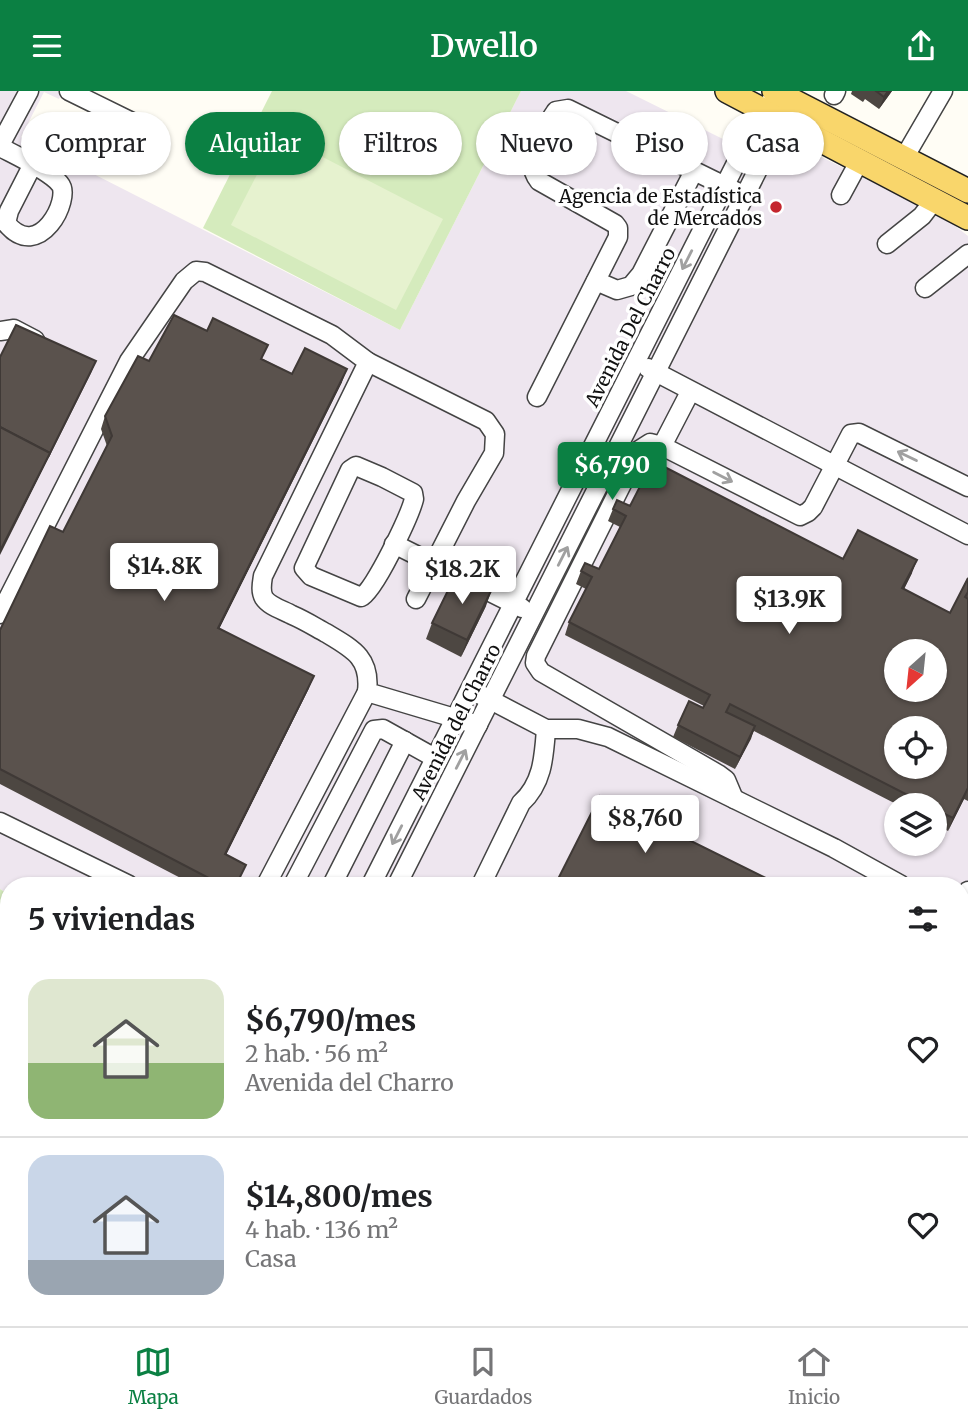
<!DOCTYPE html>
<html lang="es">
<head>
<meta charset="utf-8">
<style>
  :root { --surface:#fff; --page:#f6f6f6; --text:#202124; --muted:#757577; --line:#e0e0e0; --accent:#0b8043 }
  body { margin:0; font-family:Merriweather,serif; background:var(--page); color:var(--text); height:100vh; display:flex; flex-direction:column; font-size:26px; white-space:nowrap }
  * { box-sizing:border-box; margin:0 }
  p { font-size:23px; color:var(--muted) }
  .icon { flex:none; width:38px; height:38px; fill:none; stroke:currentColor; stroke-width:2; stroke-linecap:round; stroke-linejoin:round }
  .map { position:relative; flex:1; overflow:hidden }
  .side { position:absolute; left:0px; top:786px; width:970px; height:450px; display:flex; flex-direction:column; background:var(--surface); border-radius:28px 28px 0 0; box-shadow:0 2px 5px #0004 }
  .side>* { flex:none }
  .guide { position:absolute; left:21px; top:21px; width:928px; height:63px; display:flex; gap:14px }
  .needle { width:46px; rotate:207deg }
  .tools { position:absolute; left:884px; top:548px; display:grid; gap:14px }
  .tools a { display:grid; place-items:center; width:63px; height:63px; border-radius:50%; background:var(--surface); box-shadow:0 2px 5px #0004; font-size:35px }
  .price { position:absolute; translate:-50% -60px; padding:0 16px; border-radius:7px; background:#fff; color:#222; font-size:23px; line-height:46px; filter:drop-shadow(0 2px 4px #0008) }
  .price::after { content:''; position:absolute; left:50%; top:42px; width:21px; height:16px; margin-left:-10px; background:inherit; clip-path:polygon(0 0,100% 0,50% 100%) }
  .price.on { background:var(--accent); color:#fff }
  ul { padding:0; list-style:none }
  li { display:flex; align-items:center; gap:21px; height:175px; padding:0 28px }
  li+li { border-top:2px solid var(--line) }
  li span { display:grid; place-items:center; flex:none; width:196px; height:140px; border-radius:21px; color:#555 }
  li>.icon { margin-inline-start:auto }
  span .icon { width:84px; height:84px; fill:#fffc; stroke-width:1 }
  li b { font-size:30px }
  h2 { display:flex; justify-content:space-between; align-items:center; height:84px; padding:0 28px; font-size:30px }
  .chip { padding:0 24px; border-radius:32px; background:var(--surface); box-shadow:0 2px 5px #0004; font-size:24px; line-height:63px }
  .chip.on { background:var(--accent); color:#fff }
  header { display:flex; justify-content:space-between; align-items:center; height:91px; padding:0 28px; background:var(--accent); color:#fff; font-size:32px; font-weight:600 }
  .tabs { display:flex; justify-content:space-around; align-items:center; height:98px; border-top:2px solid var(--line); background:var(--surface); font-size:19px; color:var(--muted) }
  .tabs a { display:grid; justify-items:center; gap:4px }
  .tabs .on { color:var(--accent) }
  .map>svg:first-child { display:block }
  .industrial { fill:#eee6ef; fill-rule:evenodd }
  .green { fill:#d5ebbd }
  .pitch { fill:#e6f2cf }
  .water { fill:#b9e0f7; stroke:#3f96cf; stroke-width:2 }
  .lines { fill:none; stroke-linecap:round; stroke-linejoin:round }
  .minor-casing { stroke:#444; stroke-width:21 }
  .major-casing { stroke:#222; stroke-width:26 }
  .highway-casing { stroke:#222; stroke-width:30 }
  .path { stroke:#333; stroke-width:2.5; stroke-dasharray:7 3.5; stroke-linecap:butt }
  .minor { stroke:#fff; stroke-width:18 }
  .major { stroke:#f9d66b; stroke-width:23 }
  .highway { stroke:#f5a25d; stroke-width:26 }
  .wall { fill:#4d4742 }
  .shaded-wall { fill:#3f3936 }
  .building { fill:#5a524d; stroke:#3f3936; stroke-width:2; fill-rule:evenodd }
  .oneway { stroke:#a0a0a0 }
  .poi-dot { fill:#c4262e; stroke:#fff; stroke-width:2.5 }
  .labels { text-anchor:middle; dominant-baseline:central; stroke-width:7; stroke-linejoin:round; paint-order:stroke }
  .poi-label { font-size:19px; fill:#111; stroke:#fff; text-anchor:end }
  .street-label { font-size:19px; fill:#111; stroke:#fff }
</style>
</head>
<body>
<header><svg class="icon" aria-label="menu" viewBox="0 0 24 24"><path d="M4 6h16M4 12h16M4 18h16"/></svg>Dwello<svg class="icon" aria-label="share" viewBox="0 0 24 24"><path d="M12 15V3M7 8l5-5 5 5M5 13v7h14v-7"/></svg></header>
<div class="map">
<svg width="968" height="1235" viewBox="0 0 968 1235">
  <rect width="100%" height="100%" fill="#fffdf5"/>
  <path class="industrial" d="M 0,0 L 63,0 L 59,8 L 44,1 L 21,46 L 400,239 L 521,0 L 626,0 L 727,50 L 787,49 L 945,127 L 968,145 L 968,1235 L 601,1235 L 588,1227 L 961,1227 L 961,794 L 9,794 L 9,804 L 0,798 ZM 896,560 L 934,560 L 934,598 L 896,598 ZM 896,637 L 934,637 L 934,676 L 896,676 ZM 896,714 L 934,714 L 934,752 L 896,752 Z"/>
  <g class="green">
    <path d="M 272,0 L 521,0 L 400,239 L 203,137 Z"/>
    <path d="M 0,798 L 9,804 L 9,925 L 0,918 Z"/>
    <path d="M 287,1227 L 584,1227 L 596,1235 L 294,1235 Z"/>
  </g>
  <path class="pitch" d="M 278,43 L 443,128 L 396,219 L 231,134 Z"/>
  <g class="water">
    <path d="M 0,1166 L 9,1175 L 9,1227 L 61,1227 L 69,1235 L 11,1235 L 0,1224 Z"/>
    <path d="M 383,1227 L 573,1227 L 586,1235 L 373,1235 Z"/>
  </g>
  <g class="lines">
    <g class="minor-casing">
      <g id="minor">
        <path d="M 69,0 L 132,31"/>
        <path d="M 834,4 L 836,0"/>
        <path d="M 0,54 L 29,0"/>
        <path d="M 0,56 C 15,64 50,80 60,93 C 72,107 39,173 6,132 L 9,120 L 33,73"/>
        <path d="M 904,67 L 943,0"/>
        <path d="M 841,104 L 860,69"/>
        <path d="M 887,153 L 922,125 L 935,108"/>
        <path d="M 596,190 L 617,199 L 631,195 L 641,183 L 694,80"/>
        <path d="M 925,197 L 968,163"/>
        <path d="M 0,240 L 14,238 L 35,249"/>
        <path d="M 368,271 L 486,330 L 495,343 L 494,362 L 466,410 L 416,508"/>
        <path d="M 648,277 L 968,444"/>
        <path d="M 537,306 L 618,146 L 618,137 L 615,133 L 539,90 C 522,69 543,39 556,20 L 568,18 L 735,100"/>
        <path d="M 662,355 L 690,301"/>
        <path d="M 356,375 L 382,386 L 413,402 L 414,408 C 410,424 374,501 361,506 L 311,485 L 304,477 L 350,379 Z"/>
        <path d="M 394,453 L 522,517"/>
        <path d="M 0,523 L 129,270 L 184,190 L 196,180 L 205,181 L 332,244 L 368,271 L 263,485 C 262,492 260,500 264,507 C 269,515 283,519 292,524 C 304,529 315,536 326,542 C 353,558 371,567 367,601 L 478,634"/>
        <path d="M 481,604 L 546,638 L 578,638 L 608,646 L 834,757 L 901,794"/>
        <path d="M 734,708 L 726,689 L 718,683 L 541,581 L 535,572 L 536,565 L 639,359 L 650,352 L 662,355 L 800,425 L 808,421 L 813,416 L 851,343 L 859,342 L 968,396"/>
        <path d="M 0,731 L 129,794"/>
        <path d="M 266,794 L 367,601"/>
        <path d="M 293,794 L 374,639 L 383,638 L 435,667"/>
        <path d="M 332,794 L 405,650"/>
        <path d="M 371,794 L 763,19 L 772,9"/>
        <path d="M 397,794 L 788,19"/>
        <path d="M 481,794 L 521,712 C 543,692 544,665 546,638"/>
        <path d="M 961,812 L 968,800"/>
        <path d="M 961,830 L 968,834"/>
        <path d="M 961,1062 L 968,1053"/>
        <path d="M 961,1102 L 968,1090"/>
        <path d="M 961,1117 L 968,1122"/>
        <path d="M 656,1227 L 672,1235"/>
        <path d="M 883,1235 L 888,1227"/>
      </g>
    </g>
    <g class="major-casing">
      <g id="major">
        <path d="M 727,0 L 968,127"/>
        <path d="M 774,0 L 968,100"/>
      </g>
    </g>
    <g class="highway-casing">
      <g id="highway">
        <path d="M 0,947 L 9,954"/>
        <path d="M 0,1020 L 9,1028"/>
        <path d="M 174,1227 L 180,1235"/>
        <path d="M 211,1227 L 219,1235"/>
        <path d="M 260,1227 L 265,1235"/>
      </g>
    </g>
    <g class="path">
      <path d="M 0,875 L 9,881"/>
      <path d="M 0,888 L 9,895"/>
      <path d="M 0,1120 L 9,1128"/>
      <path d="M 104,1227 L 112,1235"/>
      <path d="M 305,1227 L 315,1235"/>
      <path d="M 339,1227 L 340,1235"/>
      <path d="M 547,1227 L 559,1235"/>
      <path d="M 358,1235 L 369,1227"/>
    </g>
    <use href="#minor" class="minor"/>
    <use href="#major" class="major"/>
    <use href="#highway" class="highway"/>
  </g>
  <g class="wall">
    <path d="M 852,0 L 892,0 L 879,18 L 865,8 L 863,11 L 851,3 Z"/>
    <path d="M 263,268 L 292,283 L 342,291 L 219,538 L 309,597 L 226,764 L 242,787 L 238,794 L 194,794 L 0,693 L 0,539 L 63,441 L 107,355 L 101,338 L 105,325 L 149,270 Z"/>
    <path d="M 630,415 L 843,468 L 912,482 L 904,498 L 950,522 L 968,487 L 968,710 L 964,708 L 948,740 L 934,733 L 934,714 L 898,714 L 754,640 L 735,678 L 673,646 L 678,634 L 703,617 L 704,615 L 565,544 L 569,531 L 586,498 L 576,493 L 581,480 L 599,478 L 620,436 L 608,430 L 613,418 Z"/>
    <path d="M 486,515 L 461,566 L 426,548 L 432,532 Z"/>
  </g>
  <g class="shaded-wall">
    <path d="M 888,0 L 892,0 L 879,18 L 884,6 Z"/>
    <path d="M 96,270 L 91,282 L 0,464 L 0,460 Z"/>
    <path d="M 347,278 L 342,291 L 213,550 L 218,537 Z"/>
    <path d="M 917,469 L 912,482 L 898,510 L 902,497 Z"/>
    <path d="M 492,498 L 486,515 L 461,566 L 467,549 Z"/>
    <path d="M 314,585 L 309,597 L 220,776 L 225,763 Z"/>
    <path d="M 755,635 L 751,648 L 735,678 L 740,666 Z"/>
    <path d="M 968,697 L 964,708 L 948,740 L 953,727 Z"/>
    <path d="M 968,984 L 968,987 L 961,1001 L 961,998 Z"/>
  </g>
  <g class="building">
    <path d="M 876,0 L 888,0 L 884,6 Z"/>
    <path d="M 174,224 L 207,240 L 213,227 L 268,254 L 261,268 L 292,283 L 305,257 L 347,278 L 218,537 L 314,585 L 225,763 L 246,774 L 236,794 L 222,794 L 0,678 L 0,539 L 50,435 L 63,441 L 112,345 L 105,325 L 138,265 L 149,270 Z"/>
    <path d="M 16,234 L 96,270 L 48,366 L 50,362 L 0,336 L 0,266 Z"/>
    <path d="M 0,336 L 50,362 L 0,460 Z"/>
    <path d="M 653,370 L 843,468 L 858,439 L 917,469 L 902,497 L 950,522 L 968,487 L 968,501 L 965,506 L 968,508 L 968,697 L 953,727 L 934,718 L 934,714 L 927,714 L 730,613 L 726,621 L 755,635 L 740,666 L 678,634 L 689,610 L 703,617 L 710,604 L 569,531 L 592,486 L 581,480 L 585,472 L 599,478 L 626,425 L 613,418 L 617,409 L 630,415 ZM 896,560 L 934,560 L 934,598 L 896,598 ZM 896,637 L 934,637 L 934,676 L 896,676 Z"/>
    <path d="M 457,481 L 492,498 L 467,549 L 432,532 Z"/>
    <path d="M 600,705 L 780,794 L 555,794 Z"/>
    <path d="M 961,879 L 968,883 L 968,984 L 961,998 Z"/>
  </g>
  <defs><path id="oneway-shaft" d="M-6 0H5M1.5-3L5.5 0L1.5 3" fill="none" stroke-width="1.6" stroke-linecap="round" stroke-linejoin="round" transform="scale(1.75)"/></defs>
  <g class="oneway">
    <use href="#oneway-shaft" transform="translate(687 169) rotate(117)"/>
    <use href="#oneway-shaft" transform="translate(907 365) rotate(-154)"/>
    <use href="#oneway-shaft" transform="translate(723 386) rotate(27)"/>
    <use href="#oneway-shaft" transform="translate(563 465) rotate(-63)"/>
    <use href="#oneway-shaft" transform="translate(461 668) rotate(-63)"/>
    <use href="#oneway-shaft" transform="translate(397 744) rotate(117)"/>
  </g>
  <circle class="poi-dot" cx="776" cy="116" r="7"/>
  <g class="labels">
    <g class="poi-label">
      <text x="762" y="105">Agencia de Estadística<tspan x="762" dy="22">de Mercados</tspan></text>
    </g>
    <g class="street-label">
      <text transform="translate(630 236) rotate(-63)">Avenida Del Charro</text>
      <text transform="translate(456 631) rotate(-63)">Avenida del Charro</text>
    </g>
  </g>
</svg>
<div class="tools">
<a><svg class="needle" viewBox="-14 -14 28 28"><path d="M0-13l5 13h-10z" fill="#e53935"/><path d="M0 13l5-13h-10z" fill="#757577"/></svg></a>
<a><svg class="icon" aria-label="locate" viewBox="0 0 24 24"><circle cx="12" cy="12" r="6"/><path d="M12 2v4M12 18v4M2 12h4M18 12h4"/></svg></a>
<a><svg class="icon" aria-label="layers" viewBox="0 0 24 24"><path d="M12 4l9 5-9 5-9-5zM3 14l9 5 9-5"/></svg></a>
</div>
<b class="price on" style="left:612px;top:411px">$6,790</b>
<b class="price" style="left:164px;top:512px">$14.8K</b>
<b class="price" style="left:462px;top:515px">$18.2K</b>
<b class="price" style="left:789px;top:545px">$13.9K</b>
<b class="price" style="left:645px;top:764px">$8,760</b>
<div class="guide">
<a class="chip">Comprar</a>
<a class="chip on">Alquilar</a>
<a class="chip">Filtros</a>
<a class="chip">Nuevo</a>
<a class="chip">Piso</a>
<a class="chip">Casa</a>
</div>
<section class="side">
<h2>5 viviendas<svg class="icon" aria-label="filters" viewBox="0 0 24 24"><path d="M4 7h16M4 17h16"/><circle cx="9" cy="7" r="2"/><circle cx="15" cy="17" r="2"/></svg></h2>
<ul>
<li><span style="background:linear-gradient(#dfe7d0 60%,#8fb573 0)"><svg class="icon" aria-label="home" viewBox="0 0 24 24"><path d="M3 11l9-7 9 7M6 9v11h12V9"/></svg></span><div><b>$6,790/mes</b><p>2 hab. · 56 m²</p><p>Avenida del Charro</p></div><svg class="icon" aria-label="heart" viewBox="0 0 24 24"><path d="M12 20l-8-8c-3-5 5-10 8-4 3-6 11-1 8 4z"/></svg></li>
<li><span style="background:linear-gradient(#c9d6e8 75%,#9aa5b1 0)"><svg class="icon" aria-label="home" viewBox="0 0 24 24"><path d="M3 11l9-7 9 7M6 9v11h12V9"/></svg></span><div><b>$14,800/mes</b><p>4 hab. · 136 m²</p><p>Casa</p></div><svg class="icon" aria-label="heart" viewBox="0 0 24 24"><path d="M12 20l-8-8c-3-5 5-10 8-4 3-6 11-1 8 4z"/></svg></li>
</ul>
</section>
</div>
<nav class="tabs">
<a class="on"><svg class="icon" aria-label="map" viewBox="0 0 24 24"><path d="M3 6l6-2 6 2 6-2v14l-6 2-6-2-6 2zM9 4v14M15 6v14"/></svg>Mapa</a>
<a><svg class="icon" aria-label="saved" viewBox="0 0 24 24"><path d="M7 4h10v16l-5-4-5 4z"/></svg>Guardados</a>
<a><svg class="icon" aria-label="home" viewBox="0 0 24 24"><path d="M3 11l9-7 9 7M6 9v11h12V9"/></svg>Inicio</a>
</nav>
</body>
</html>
